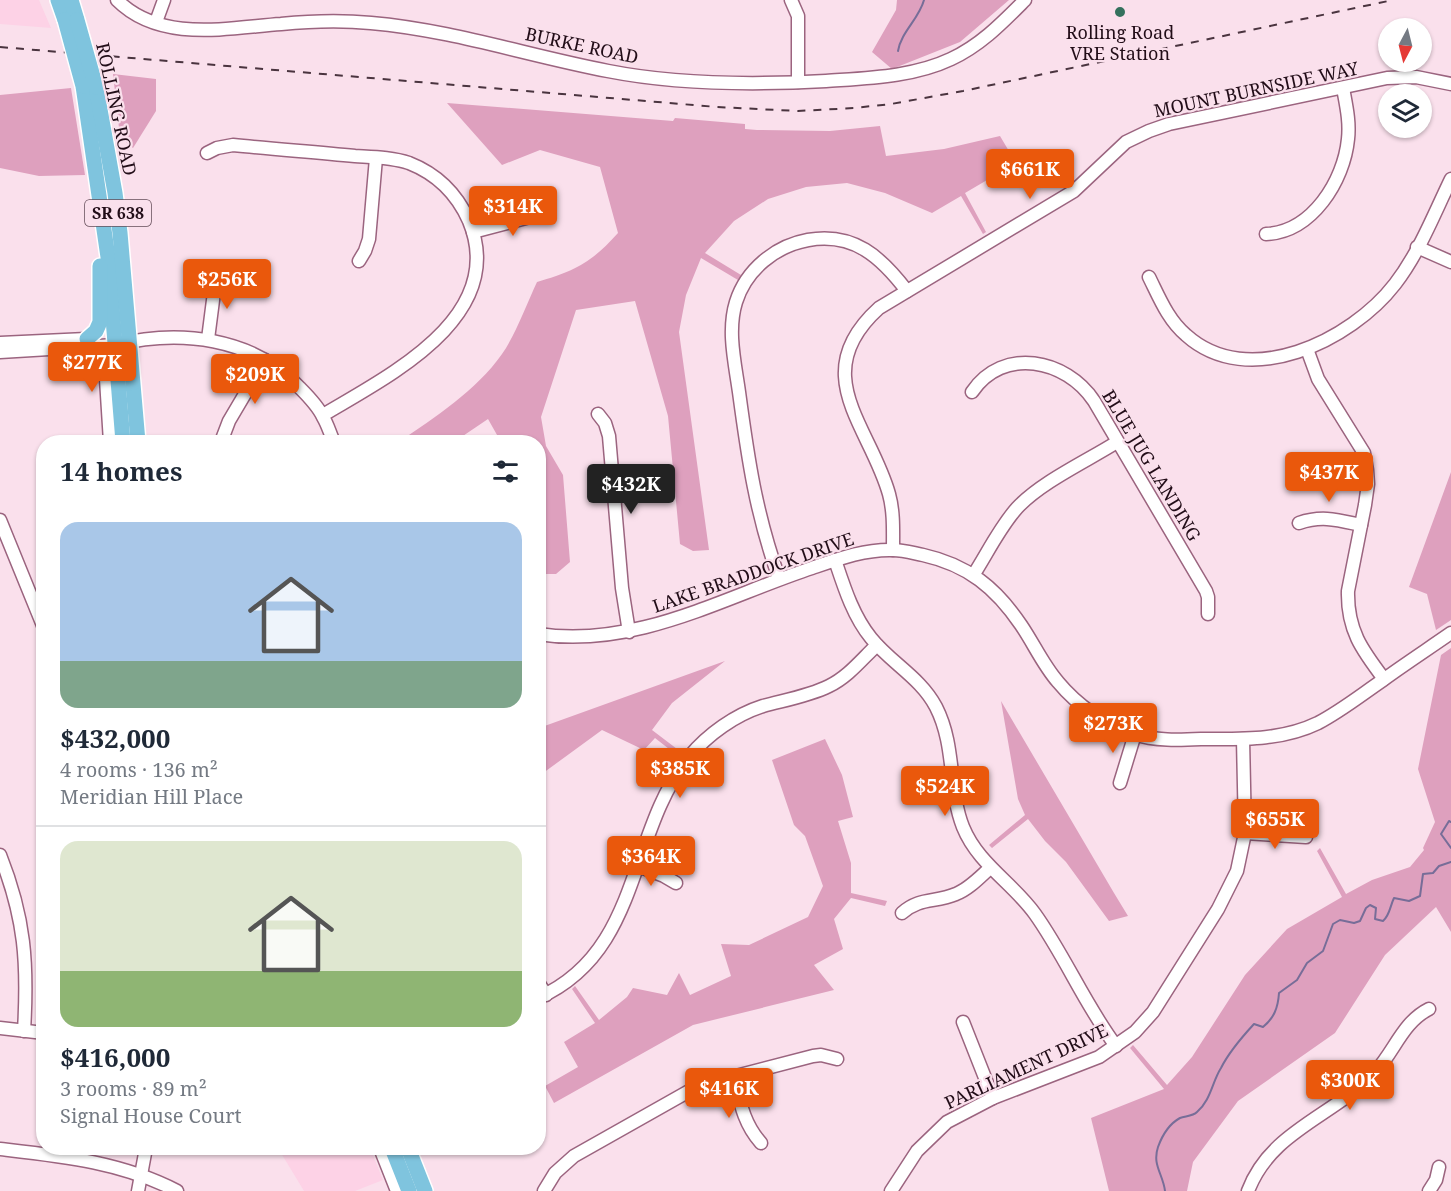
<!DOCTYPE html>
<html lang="en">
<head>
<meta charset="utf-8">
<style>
  :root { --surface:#fff; --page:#f2f2f3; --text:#1f2937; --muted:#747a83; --line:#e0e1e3; --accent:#ea580c }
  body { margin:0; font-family:"Noto Serif",serif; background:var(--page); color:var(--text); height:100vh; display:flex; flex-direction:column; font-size:22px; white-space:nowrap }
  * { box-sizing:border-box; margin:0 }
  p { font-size:20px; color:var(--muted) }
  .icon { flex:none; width:33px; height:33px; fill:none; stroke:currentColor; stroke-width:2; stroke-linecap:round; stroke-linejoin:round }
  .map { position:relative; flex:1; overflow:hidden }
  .details { position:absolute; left:36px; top:435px; width:510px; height:720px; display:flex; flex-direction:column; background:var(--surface); border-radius:24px; box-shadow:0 2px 4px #0004 }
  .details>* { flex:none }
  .needle { width:39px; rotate:187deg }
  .controls { position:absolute; left:1378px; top:18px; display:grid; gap:12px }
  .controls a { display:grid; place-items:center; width:54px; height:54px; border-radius:50%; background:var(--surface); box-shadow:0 2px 4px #0004; font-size:30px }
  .price { position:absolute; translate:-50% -51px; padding:0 14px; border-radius:6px; background:var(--accent); color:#fff; font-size:20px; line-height:39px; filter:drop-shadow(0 2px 3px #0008) }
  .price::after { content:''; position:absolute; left:50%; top:36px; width:18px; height:14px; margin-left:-9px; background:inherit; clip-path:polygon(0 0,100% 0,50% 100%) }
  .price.on { background:#222; color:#fff }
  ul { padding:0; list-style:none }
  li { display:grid; align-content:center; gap:12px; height:318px; padding:0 24px }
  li+li { border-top:2px solid var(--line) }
  li span { display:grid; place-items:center; height:186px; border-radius:18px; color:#555 }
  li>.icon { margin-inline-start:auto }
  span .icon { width:108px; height:108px; fill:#fffc; stroke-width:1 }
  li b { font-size:26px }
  h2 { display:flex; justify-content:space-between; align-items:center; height:72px; padding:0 24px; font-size:26px }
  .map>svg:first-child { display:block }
  .built { fill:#fdd2e6 }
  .forest { fill:#dea0be }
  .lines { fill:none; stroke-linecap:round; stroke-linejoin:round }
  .stream { stroke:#776d98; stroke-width:2 }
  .minor-casing { stroke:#9b647f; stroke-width:15 }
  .major-casing { stroke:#fff; stroke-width:18 }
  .minor { stroke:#fff; stroke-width:12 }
  .major { stroke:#7fc4de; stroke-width:15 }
  .rail { stroke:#4a343f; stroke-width:2; stroke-dasharray:8 8; stroke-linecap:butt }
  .major-bridge-casing { stroke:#fff; stroke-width:18; stroke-linecap:butt }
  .major-bridge { stroke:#7fc4de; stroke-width:15 }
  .poi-dot { fill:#34715d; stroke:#fae0ec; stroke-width:2 }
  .labels { text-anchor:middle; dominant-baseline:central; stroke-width:4.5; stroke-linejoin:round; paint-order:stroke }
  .shield { fill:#fae0ec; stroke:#634c58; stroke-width:1.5 }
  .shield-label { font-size:16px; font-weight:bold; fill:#220d18 }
  .poi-label { font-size:18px; fill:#220d18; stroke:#fae0ec }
  .street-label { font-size:18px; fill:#220d18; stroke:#fae0ec }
</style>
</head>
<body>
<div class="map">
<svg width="1451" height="1191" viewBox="0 0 1451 1191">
  <rect width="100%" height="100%" fill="#fae0ec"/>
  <g class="built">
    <path d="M 0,0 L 39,0 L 51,28 L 0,24 Z"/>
    <path d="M 278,1148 L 370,1148 L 383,1180 L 355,1191 L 304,1191 Z"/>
  </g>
  <g class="forest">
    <path d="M 897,0 L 1009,0 L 960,42 L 892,69 L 872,52 L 896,10 Z"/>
    <path d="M 113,74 L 156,79 L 156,111 L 133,148 L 120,137 Z"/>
    <path d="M 71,88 L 85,175 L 39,176 L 0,168 L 0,95 Z"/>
    <path d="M 447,103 L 673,121 L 675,118 L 745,124 L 745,129 L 757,130 L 830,131 L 880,126 L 886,156 L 944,149 L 1000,136 L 1016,163 L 965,193 L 986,232 L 983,234 L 961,196 L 932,213 L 885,193 L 847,183 L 806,187 L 768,199 L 734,221 L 705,253 L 741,275 L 738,280 L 701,258 L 686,295 L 679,332 L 709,550 L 693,551 L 680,544 L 668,416 L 635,301 L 576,310 L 541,417 L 546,446 L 563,475 L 570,562 L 556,574 L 539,574 L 538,442 L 501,442 L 488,419 L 454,442 L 399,442 C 435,417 476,391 502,354 C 515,336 527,303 537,282 C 575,271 591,263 618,233 L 600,167 L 540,150 L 502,165 Z"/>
    <path d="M 1451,472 L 1451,620 L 1436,630 L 1427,594 L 1409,587 Z"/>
    <path d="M 1451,648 L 1451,932 L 1436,907 L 1385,955 L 1335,1033 L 1238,1101 L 1193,1162 L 1187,1191 L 1109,1191 L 1091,1118 L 1164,1089 L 1130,1048 L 1133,1045 L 1167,1085 L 1192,1057 L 1245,975 L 1287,929 L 1342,897 L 1317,851 L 1320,848 L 1346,894 L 1372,880 L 1410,867 L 1424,850 L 1423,848 L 1435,822 L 1418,769 L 1441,655 Z"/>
    <path d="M 725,661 L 672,703 L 652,730 L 681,752 L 678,756 L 655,738 L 644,750 L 602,730 L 539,776 L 539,728 Z"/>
    <path d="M 1001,701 L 1114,893 L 1128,916 L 1109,921 L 1066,862 L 1045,841 L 1028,819 L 992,848 L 989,845 L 1025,815 L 1018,799 Z"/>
    <path d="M 825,739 L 842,775 L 853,817 L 838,821 L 851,863 L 851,893 L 887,901 L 885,906 L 851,898 L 834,919 L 843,949 L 814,965 L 834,990 L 693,1025 L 554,1103 L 545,1086 L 578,1067 L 564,1042 L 595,1023 L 572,989 L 575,986 L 599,1020 L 627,997 L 633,988 L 667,995 L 679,973 L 690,995 L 731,976 L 721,944 L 749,945 L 808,917 L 823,886 L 805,836 L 794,825 L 772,760 Z"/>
  </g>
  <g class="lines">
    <g class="stream">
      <path d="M 898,51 C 901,32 919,19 924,0"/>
      <path d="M 1451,822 L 1449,821 L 1441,834 L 1451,848"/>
      <path d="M 1165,1191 C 1163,1174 1152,1165 1158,1147 C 1162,1136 1169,1124 1180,1118 C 1186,1116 1193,1116 1197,1112 C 1211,1100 1212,1082 1221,1068 C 1229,1052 1242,1037 1254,1024 L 1263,1027 C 1274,1018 1278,1008 1279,993 L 1297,980 L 1307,963 L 1323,951 L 1333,924 L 1340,920 L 1354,923 L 1360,921 L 1366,908 L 1370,905 L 1376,908 L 1375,919 L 1383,921 C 1390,915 1390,906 1394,898 L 1409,901 L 1420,896 L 1423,874 L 1433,873 L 1439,866 L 1451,862"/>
    </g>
    <g class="minor-casing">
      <g id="minor">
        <path d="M 117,0 C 160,43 227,28 281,24 C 311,21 341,20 371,23 C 452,30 529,56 608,71 C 679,85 754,85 826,81 C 868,78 913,77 951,59 C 981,45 1002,23 1025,0"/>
        <path d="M 791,0 L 798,16 L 798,82"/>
        <path d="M 156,22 L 164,0"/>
        <path d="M 207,153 L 217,148 L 233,145 C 273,149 314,152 355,156 C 372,157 392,157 409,163 C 437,174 457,194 469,221 C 509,317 388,376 323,415"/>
        <path d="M 473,232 L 545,213"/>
        <path d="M 1266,234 C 1312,232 1344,181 1348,139 C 1350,121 1346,105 1343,88"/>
        <path d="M 1417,247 L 1451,262"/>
        <path d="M 359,261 L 365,251 L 369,239 L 376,158"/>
        <path d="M 1149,277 C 1159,297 1168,320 1186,335 C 1248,391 1351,341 1395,284 C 1419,253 1434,214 1451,179"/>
        <path d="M 208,339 L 216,277"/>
        <path d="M 0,343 L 86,339"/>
        <path d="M 83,348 C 98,355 102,363 106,378"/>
        <path d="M 1307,349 L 1318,379 L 1364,453 L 1367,470 L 1368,484 L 1365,505 L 1348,591 C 1347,630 1362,650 1384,679"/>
        <path d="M 0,352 L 115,345 C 179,329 253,337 300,388 C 308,396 318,406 323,417 C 328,425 330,434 334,442"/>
        <path d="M 972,392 C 1003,346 1066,359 1094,401 L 1206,591 L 1208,597 L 1208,614"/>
        <path d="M 598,414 L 605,423 L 609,436 L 622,588 L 629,632"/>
        <path d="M 110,442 L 106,379 L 113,352"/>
        <path d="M 221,442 L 229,421 L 265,360"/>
        <path d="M 0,520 L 44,628"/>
        <path d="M 1299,523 C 1322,515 1338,520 1361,525"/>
        <path d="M 893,550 C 893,531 894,512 889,494 C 870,426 806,374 879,308 L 1074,191 L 1126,142 L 1149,131 L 1169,124 L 1387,78 L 1416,77 L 1451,84"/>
        <path d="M 835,560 C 844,587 853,616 871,638 C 891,663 921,678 936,707 C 956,746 948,789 963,827 C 978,864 1013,883 1035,914 C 1065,956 1085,1005 1116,1046"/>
        <path d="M 974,574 C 988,552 1000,527 1017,508 C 1041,482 1087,461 1117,442"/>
        <path d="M 779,578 C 756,514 748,459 739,392 C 735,363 727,331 736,302 C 746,270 775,246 808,240 C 854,232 881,257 907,291"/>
        <path d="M 538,634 C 635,649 724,597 812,568 C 838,559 865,549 893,550 C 903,550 913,553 923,555 C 968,565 996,588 1021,625 C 1034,644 1043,665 1058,682 C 1077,705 1105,725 1134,734 C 1155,741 1179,740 1201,739 C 1240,739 1281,741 1318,723 C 1341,711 1361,695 1383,680 C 1405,664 1428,649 1451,633"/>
        <path d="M 1120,783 L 1135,734"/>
        <path d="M 1245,833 L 1306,837"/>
        <path d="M 0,855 C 25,918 28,963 24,1031"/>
        <path d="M 638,866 L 664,876 L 676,883"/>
        <path d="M 902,913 C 920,897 935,903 956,894 C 969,889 980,877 990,868"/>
        <path d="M 538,982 L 546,995"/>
        <path d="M 538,998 C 642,952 627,834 689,757 C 708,734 735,715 763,706 C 785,700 809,696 829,686 C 848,677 862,659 877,645"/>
        <path d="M 963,1022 L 993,1098"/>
        <path d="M 0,1028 L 44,1033"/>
        <path d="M 734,1076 C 740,1101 743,1123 761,1143"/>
        <path d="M 380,1148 L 397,1191"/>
        <path d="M 0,1149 C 61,1156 121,1162 177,1191"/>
        <path d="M 138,1191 L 146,1148"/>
        <path d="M 544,1191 L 555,1173 L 574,1156 L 691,1090 L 709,1083 L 813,1056 L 821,1055 L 837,1059"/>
        <path d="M 891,1191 L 917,1151 L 947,1122 L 993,1098 L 1099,1057 L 1135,1032 L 1153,1012 L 1218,909 L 1237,871 L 1245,833 L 1243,739"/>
        <path d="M 1248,1191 C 1271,1130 1335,1116 1376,1071 C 1395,1050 1403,1022 1429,1009"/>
        <path d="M 1429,1191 L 1436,1180 L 1439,1167"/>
      </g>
    </g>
    <g class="major-casing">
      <g id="major">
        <path d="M 58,0 L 65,20"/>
        <path d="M 71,0 L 77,20"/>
        <path d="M 83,86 L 108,257 L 123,442"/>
        <path d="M 96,87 L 115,193 L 120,233 L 138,442"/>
        <path d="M 87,339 L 96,331 L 100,322 L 100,266"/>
        <path d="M 392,1148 L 409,1191"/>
        <path d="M 408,1148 L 425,1191"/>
      </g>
    </g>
    <use href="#minor" class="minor"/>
    <use href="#major" class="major"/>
    <path class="rail" d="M 0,47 L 717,107 L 798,111 L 854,108 L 891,104 L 963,91 L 1393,0"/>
    <g class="major-bridge-casing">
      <g id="major-bridge">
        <path d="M 65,20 L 83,86"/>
        <path d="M 77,20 L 96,87"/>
      </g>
    </g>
    <use href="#major-bridge" class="major-bridge"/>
  </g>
  <circle class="poi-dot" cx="1120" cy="12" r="6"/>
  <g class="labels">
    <rect class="shield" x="85" y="200" width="66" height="26" rx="4.5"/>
    <g class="shield-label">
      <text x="118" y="213">SR 638</text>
    </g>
    <g class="poi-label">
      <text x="1120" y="32">Rolling Road<tspan x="1120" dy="21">VRE Station</tspan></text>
    </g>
    <g class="street-label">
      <text transform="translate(582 45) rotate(12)">BURKE ROAD</text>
      <text transform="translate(1256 89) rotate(-12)">MOUNT BURNSIDE WAY</text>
      <text transform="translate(117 109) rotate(78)">ROLLING ROAD</text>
      <text transform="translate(1152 465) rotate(59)">BLUE JUG LANDING</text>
      <text transform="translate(753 572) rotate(-19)">LAKE BRADDOCK DRIVE</text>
      <text transform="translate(1026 1066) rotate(-25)">PARLIAMENT DRIVE</text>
    </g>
  </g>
</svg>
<div class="controls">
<a><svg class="needle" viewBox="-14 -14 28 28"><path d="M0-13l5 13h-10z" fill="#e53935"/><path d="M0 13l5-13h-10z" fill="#747a83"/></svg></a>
<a><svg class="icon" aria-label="layers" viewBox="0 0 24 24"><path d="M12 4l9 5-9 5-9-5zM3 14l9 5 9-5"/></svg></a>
</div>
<b class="price" style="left:1030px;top:200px">$661K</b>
<b class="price" style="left:513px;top:237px">$314K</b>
<b class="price" style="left:227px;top:310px">$256K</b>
<b class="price" style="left:92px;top:393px">$277K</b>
<b class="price" style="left:255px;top:405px">$209K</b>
<b class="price" style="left:1329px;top:503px">$437K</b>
<b class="price on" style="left:631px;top:515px">$432K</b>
<b class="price" style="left:1113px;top:754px">$273K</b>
<b class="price" style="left:680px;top:799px">$385K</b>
<b class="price" style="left:945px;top:817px">$524K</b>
<b class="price" style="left:1275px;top:850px">$655K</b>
<b class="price" style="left:651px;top:887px">$364K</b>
<b class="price" style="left:1350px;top:1111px">$300K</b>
<b class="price" style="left:729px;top:1119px">$416K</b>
<section class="details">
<h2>14 homes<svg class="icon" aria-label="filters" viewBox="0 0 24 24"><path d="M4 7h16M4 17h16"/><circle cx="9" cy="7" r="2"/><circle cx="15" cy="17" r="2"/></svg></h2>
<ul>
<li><span style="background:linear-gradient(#a9c7e8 75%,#7fa58c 0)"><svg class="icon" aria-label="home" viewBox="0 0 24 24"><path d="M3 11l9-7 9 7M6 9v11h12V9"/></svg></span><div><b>$432,000</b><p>4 rooms · 136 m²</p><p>Meridian Hill Place</p></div></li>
<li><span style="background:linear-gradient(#dfe7d0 70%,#8fb573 0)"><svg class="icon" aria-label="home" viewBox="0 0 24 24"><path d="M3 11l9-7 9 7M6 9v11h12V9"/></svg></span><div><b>$416,000</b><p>3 rooms · 89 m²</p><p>Signal House Court</p></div></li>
</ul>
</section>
</div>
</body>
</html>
